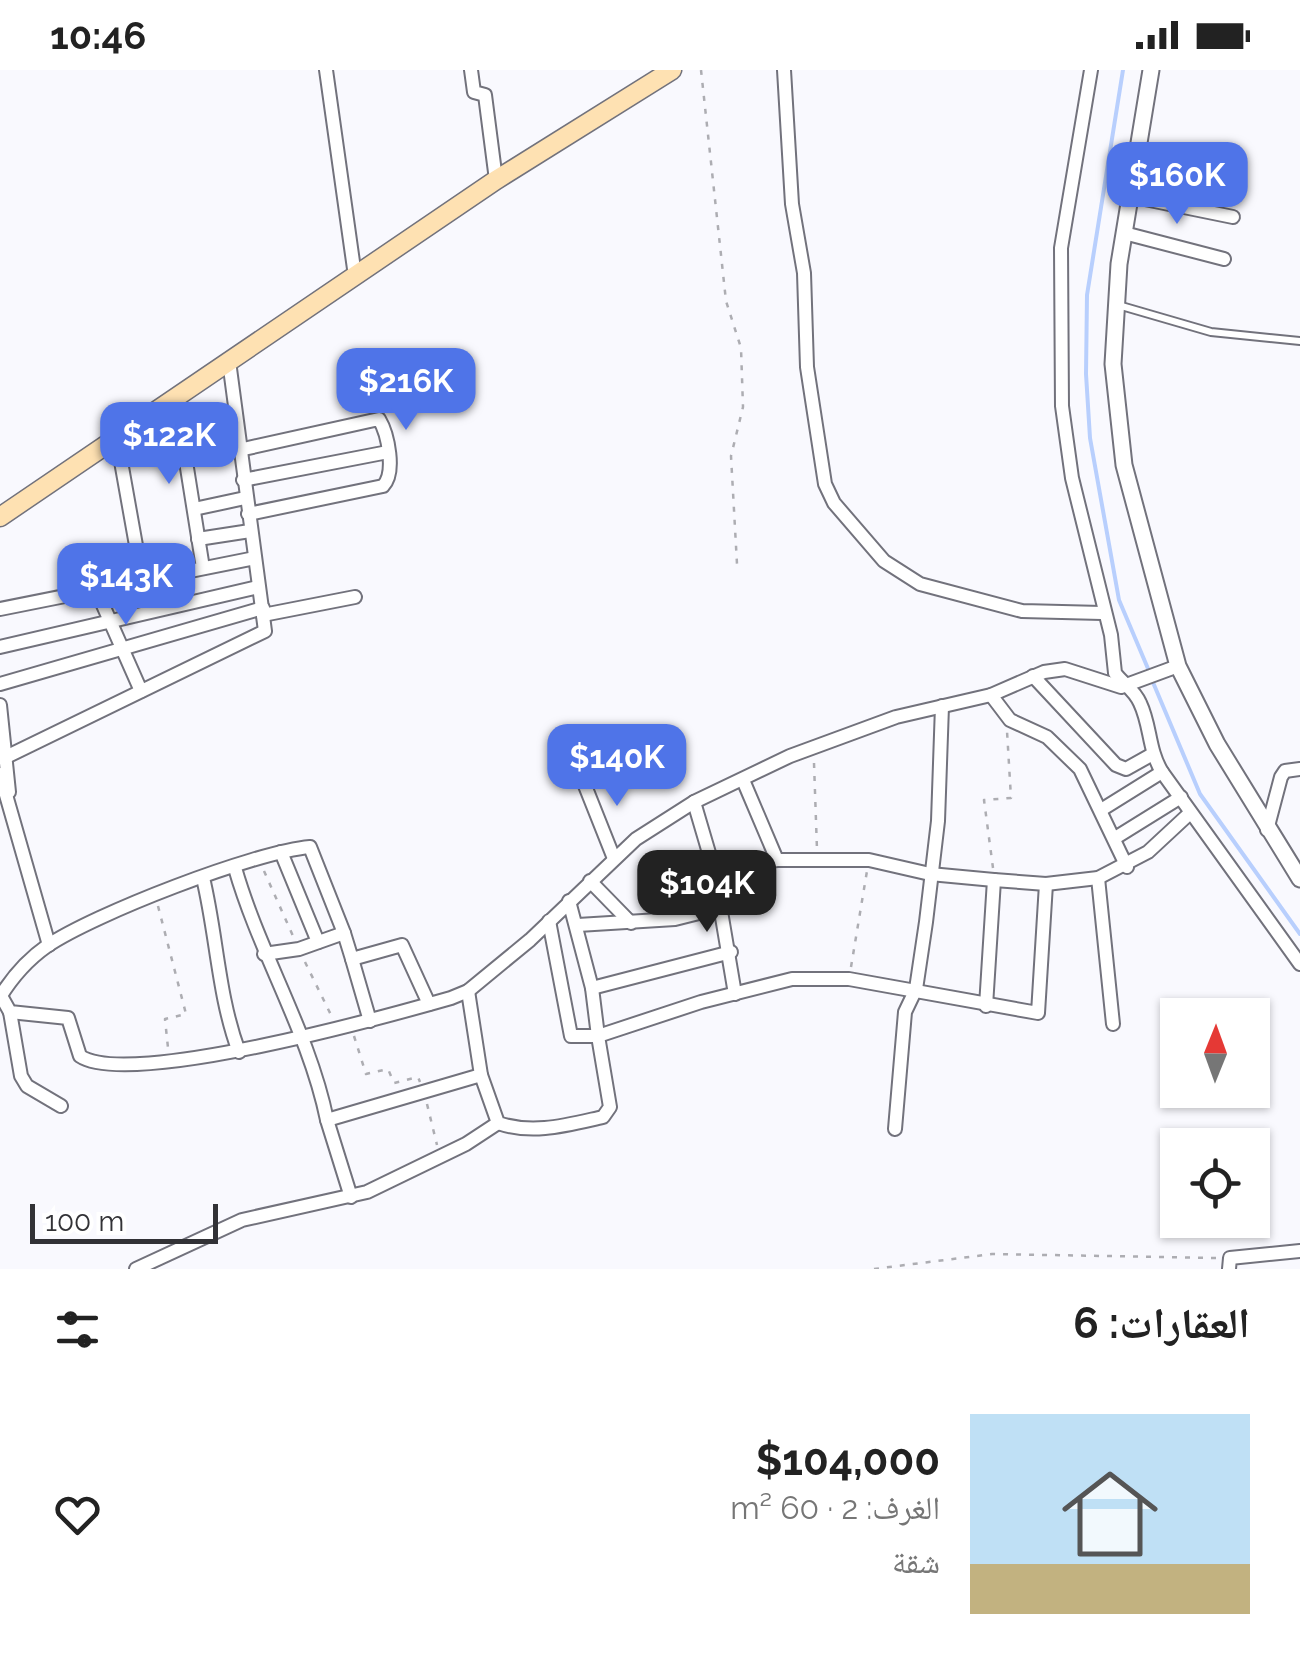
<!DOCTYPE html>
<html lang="ar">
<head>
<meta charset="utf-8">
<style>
  :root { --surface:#fff; --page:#f2f2f2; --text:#222; --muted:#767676; --accent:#4f74e8 }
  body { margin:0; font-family:Raleway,"Noto Naskh Arabic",sans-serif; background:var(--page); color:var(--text); direction:rtl; height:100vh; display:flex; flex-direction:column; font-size:38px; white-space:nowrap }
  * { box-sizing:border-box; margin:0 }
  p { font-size:32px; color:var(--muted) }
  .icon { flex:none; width:55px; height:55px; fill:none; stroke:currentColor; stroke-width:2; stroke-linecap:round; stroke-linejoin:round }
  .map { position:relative; height:1199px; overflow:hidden; direction:ltr }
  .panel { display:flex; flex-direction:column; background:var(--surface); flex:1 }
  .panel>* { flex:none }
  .needle { width:65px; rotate:1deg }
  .buttons { position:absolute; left:1160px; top:928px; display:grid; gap:20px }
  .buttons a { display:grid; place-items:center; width:110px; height:110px; border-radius:0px; background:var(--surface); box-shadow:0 2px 8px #0004; font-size:50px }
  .scale { position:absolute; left:30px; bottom:25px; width:188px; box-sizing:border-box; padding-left:10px; border:5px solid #323236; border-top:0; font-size:28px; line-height:35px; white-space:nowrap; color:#323236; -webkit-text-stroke:8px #fff; paint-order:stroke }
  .price { position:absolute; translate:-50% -85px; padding:0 22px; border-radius:20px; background:var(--accent); color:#fff; font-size:32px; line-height:65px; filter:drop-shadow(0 2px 5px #0008) }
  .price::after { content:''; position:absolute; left:50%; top:60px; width:30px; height:22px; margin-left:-15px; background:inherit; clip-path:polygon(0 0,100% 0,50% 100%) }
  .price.selected { background:#222; color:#fff }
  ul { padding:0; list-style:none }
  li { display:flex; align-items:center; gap:30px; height:250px; padding:0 50px }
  li span { display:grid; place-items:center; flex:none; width:280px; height:200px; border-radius:0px; color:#555 }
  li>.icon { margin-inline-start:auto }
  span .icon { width:120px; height:120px; fill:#fffc; stroke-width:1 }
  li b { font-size:42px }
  h2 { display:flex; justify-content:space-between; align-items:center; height:120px; padding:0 50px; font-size:42px }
  .status { display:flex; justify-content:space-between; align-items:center; height:70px; padding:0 50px; background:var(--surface); direction:ltr }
  .status svg { height:28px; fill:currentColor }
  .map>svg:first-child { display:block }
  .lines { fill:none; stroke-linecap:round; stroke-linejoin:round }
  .stream { stroke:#b8cffd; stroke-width:4 }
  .service-casing { stroke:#72727c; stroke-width:10 }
  .minor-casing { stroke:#72727c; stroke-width:16 }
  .tertiary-casing { stroke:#72727c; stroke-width:19 }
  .secondary-casing { stroke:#72727c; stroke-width:21 }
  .path { stroke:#adadb2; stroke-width:2.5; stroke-dasharray:5 8; stroke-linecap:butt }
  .service { stroke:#fff; stroke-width:6 }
  .minor { stroke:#fff; stroke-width:12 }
  .tertiary { stroke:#fff; stroke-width:15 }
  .secondary { stroke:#fee1b2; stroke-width:18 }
</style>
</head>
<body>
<div class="status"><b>10:46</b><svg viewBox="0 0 49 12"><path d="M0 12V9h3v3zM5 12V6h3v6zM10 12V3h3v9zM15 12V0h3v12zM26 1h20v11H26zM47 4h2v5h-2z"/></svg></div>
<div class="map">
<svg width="1300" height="1199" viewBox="0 0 1300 1199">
  <rect width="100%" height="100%" fill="#f9f9fe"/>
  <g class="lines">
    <g class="stream">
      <path d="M 1123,0 L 1087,225 L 1086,304 L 1090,368 L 1119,530 L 1149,601"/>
      <path d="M 1152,610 L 1200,724 L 1300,864"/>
    </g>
    <g class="service-casing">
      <path id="service" d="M 1118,235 L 1211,262 L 1300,271"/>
    </g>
    <g class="minor-casing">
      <g id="minor">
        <path d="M 326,0 L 355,206"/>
        <path d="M 471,0 L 474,22 L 485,25 L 496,110"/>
        <path d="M 784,0 L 792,134 L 804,203 L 807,297 L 825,414 L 834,433 L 884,491 L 920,514 L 1022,541 L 1102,543"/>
        <path d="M 1091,0 L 1061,178 L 1062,336 L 1072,408 L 1111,565 L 1115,603 C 1123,614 1134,619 1140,633 C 1151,656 1148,679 1162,702 L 1300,894"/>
        <path d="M 1130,126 L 1233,147"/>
        <path d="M 1124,163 L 1224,189"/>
        <path d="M 176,329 L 203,498"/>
        <path d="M 117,369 L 142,509"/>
        <path d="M 239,380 L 379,349 C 388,364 396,403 383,416 L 248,444"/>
        <path d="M 243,410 L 388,382"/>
        <path d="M 194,439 L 245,428"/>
        <path d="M 198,469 L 250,461"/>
        <path d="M 95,517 L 141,621"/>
        <path d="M 0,539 L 255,488"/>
        <path d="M 263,545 L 355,527"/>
        <path d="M 0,577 L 258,517"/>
        <path d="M 1033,606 L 1116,695 L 1126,699 L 1151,685"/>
        <path d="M 0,614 L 263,538"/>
        <path d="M 991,625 L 1010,650 L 1047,667 L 1080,699 L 1127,797"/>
        <path d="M 0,635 L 9,722"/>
        <path d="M 8,686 L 265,561 L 229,291"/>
        <path d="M 0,704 L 49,875"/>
        <path d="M 582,708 L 613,786"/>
        <path d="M 743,710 L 777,790"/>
        <path d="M 694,732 L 714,800 L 777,790 L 869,790 L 930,804 L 994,810 L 1046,814 L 1098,808 L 1148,782 L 1190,743"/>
        <path d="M 1101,740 L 1162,702"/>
        <path d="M 1267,760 L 1281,707 L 1285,701 L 1300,699"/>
        <path d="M 1115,768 L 1181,727"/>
        <path d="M 281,782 L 318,872"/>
        <path d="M 235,798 C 260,885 309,962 327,1050 L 481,1005"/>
        <path d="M 714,800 L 735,924"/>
        <path d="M 203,808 C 217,866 218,926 239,982"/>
        <path d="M 1098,808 L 1113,954"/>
        <path d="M 590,811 L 631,853"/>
        <path d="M 549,851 L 571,966 L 598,966 L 592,918 L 569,831"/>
        <path d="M 578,855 L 675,849 L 723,837"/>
        <path d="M 344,863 L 352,889 L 402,875 L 429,934"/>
        <path d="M 352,889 L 370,951"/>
        <path d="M 592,918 L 731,882"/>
        <path d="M 468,921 L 481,1005 L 498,1053 C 533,1065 567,1055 603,1047 L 610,1037 L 598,966 L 701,932 L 792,909 L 849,909 L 1038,943 L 1046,814"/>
        <path d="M 1,926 L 10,942 L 68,948 L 80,986 C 128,1019 388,946 451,928 L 468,921 L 530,870 L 636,769 L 694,732 L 790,686 L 896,647 L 991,625 L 1044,602 L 1065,599 L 1121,617 L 1178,596"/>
        <path d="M 0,927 C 13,906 27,890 47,876 C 94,844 254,782 310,777 L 344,863 L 299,879 L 264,884"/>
        <path d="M 986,936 L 994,810"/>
        <path d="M 10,942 L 21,1006 L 27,1016 L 61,1036"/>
        <path d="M 327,1050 L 351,1127"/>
        <path d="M 895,1059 L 905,942 L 916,919 L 926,852 L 938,751 L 942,636"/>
        <path d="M 136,1199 L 242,1150 L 367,1122 L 466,1074 L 498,1053"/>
        <path d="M 1229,1199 L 1230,1188 L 1300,1181"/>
      </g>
    </g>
    <g class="tertiary-casing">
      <path id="tertiary" d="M 1151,0 L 1119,194 L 1113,294 L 1124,395 L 1178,596 L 1217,674 L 1300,809"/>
    </g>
    <g class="secondary-casing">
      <path id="secondary" d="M 0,447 L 496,110 L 672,0"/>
    </g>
    <g class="path">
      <path d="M 701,0 L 726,231 L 741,278 L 743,337 L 731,386 L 737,494"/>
      <path d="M 814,693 L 817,780"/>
      <path d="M 993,798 L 984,730 L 1011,728 L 1007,661"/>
      <path d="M 264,801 L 293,866"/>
      <path d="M 158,836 L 186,944 L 165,949 L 168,978"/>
      <path d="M 305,892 L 332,947"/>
      <path d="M 851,897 L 867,801"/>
      <path d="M 354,966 L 366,1004 L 388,999 L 394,1013 L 418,1007 L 420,1012"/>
      <path d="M 427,1034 L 437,1075"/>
      <path d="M 874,1199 L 992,1184 L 1218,1188"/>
    </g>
    <use href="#service" class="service"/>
    <use href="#minor" class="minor"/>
    <use href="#tertiary" class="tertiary"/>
    <use href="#secondary" class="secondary"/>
  </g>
</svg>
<div class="buttons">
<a><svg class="needle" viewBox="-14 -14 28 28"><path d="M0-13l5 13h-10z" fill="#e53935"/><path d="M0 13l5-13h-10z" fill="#767676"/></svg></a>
<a><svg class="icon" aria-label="locate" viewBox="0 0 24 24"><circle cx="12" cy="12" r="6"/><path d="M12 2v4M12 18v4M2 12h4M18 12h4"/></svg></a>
</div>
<div class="scale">100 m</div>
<b class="price" style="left:1177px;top:157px">$160K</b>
<b class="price" style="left:406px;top:363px">$216K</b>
<b class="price" style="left:169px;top:417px">$122K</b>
<b class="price" style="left:126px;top:558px">$143K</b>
<b class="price" style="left:617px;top:739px">$140K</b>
<b class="price selected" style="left:707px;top:865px">$104K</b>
</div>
<section class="panel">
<h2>العقارات: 6<svg class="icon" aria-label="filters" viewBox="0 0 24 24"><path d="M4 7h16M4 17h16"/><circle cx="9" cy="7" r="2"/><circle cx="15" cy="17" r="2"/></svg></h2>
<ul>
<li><span style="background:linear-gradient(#bfe0f5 75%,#c2b280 0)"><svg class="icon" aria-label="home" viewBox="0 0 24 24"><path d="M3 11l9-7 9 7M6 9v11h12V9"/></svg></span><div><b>$104,000</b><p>الغرف: 2 · 60 m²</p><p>شقة</p></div><svg class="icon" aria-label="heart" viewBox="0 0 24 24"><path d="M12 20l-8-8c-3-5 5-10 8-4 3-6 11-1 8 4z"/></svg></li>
</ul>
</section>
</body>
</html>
